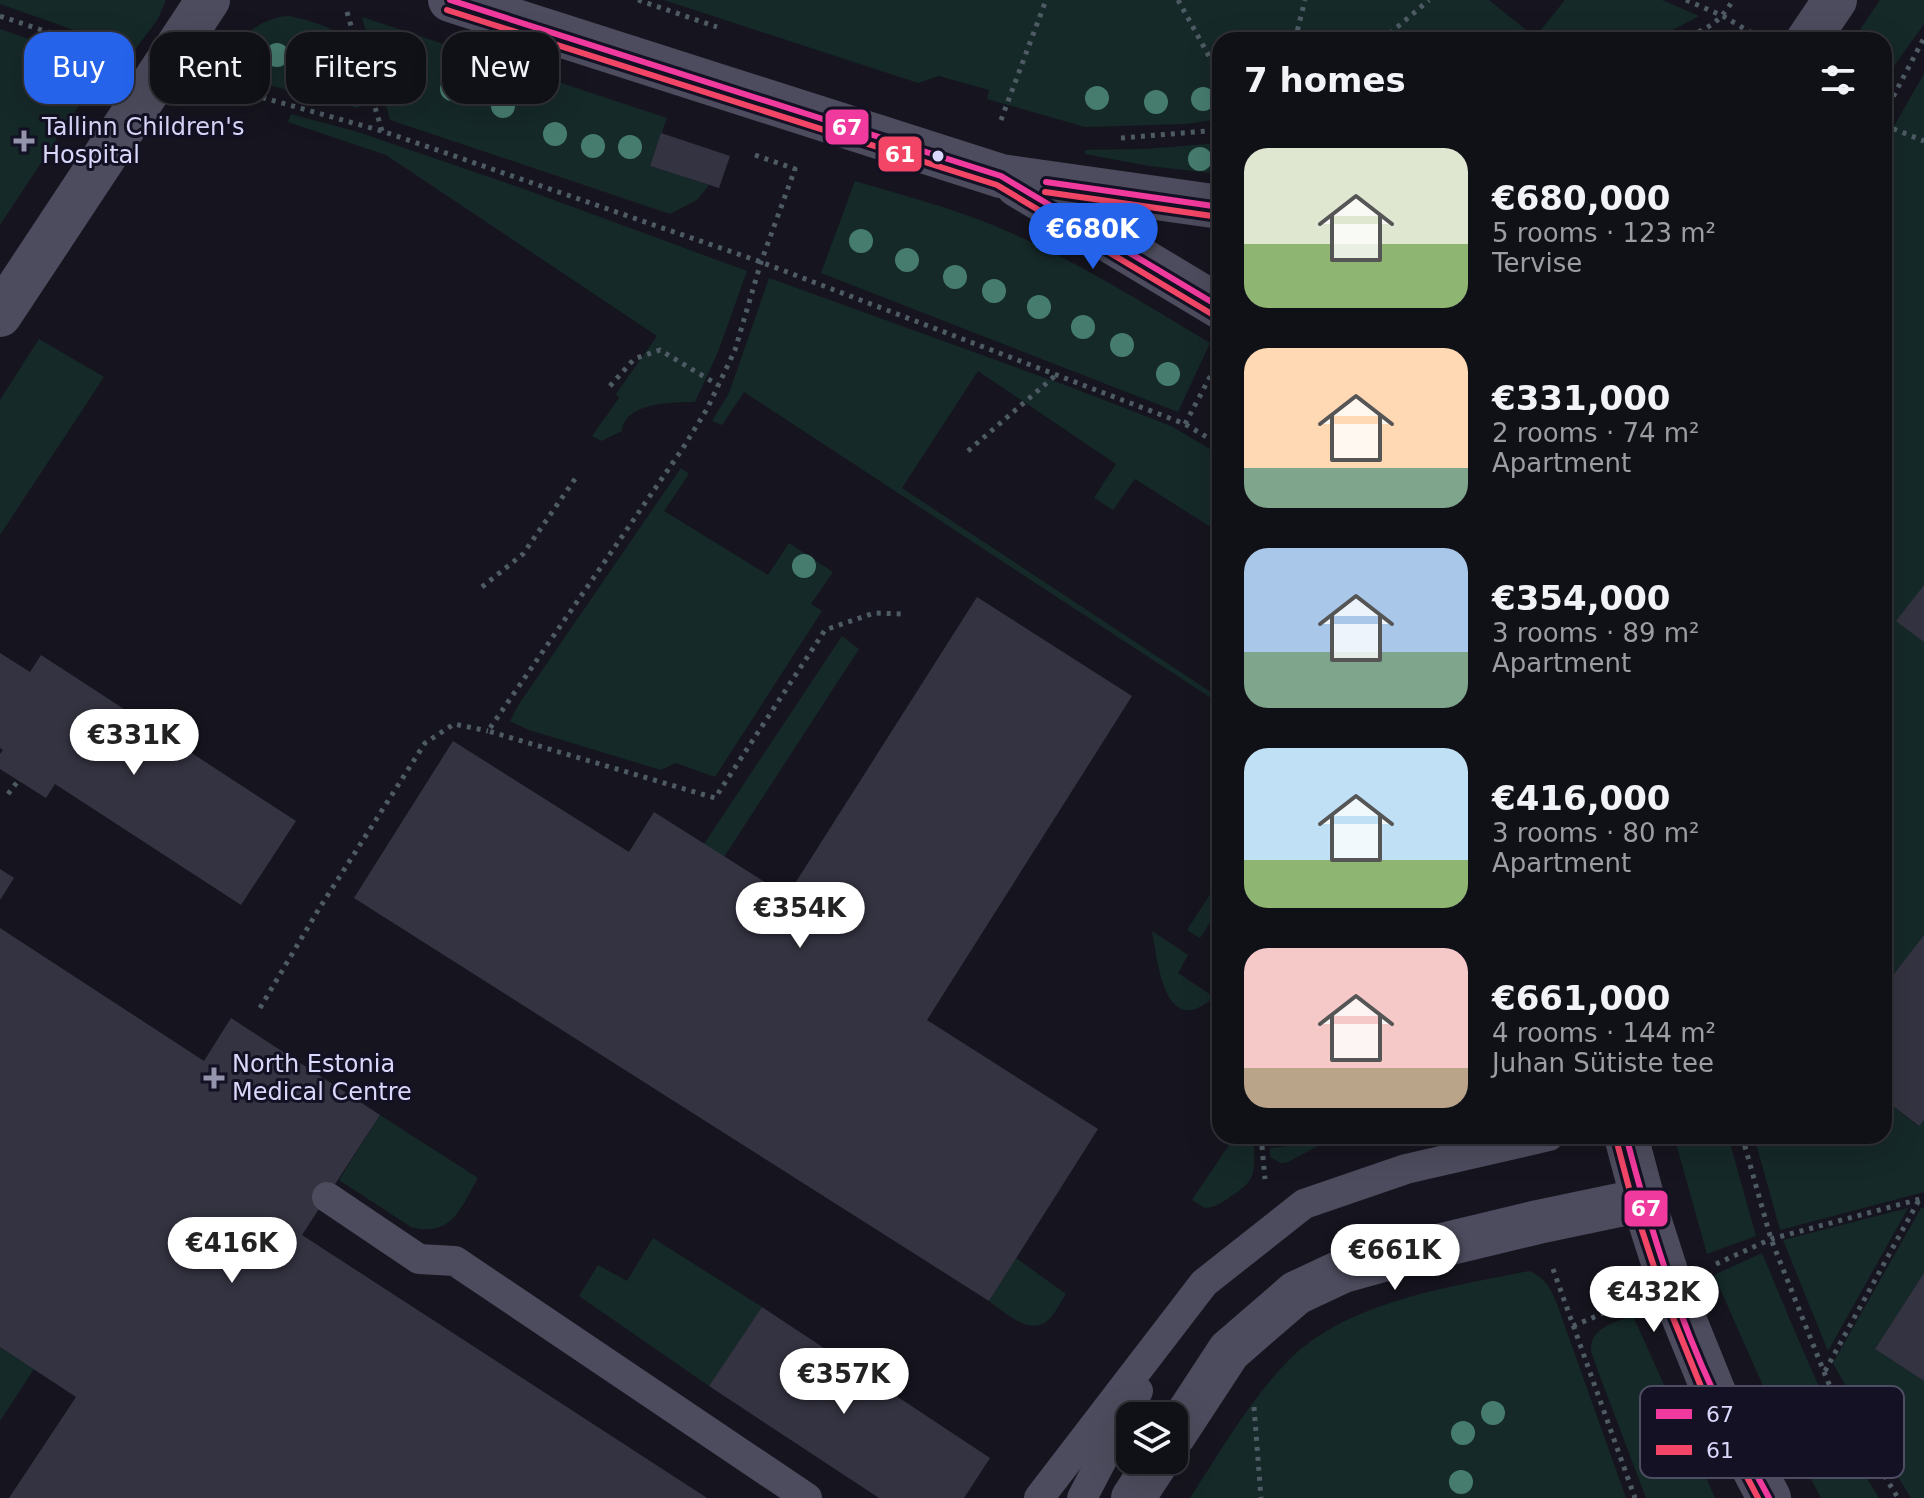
<!DOCTYPE html>
<html lang="en">
<head>
<meta charset="utf-8">
<style>
  :root { --surface:#101017; --page:#1e1e24; --text:#f1f3f6; --muted:#9c9da1; --line:#303036; --accent:#2563eb }
  body { margin:0; font-family:"DejaVu Sans",sans-serif; background:var(--page); color:var(--text); height:100vh; display:flex; flex-direction:column; font-size:30px; white-space:nowrap }
  * { box-sizing:border-box; margin:0 }
  p { font-size:26px; color:var(--muted) }
  .icon { flex:none; width:44px; height:44px; fill:none; stroke:currentColor; stroke-width:2; stroke-linecap:round; stroke-linejoin:round }
  .map { position:relative; flex:1; overflow:hidden }
  .drawer { position:absolute; left:1212px; top:32px; width:680px; height:1112px; display:flex; flex-direction:column; background:var(--surface); border-radius:24px; box-shadow:0 8px 32px #0002,0 0 0 2px var(--line) }
  .drawer>* { flex:none }
  .guide { position:absolute; left:24px; top:32px; width:760px; height:72px; display:flex; gap:16px }
  .buttons { position:absolute; left:1116px; top:1402px; display:grid; gap:16px }
  .buttons a { display:grid; place-items:center; width:72px; height:72px; border-radius:16px; background:var(--surface); box-shadow:0 8px 32px #0002,0 0 0 2px var(--line); font-size:40px }
  .price { position:absolute; translate:-50% -68px; padding:0 18px; border-radius:28px; background:#fff; color:#222; font-size:26px; line-height:52px; filter:drop-shadow(0 2px 4px #0008) }
  .price::after { content:''; position:absolute; left:50%; top:48px; width:24px; height:18px; margin-left:-12px; background:inherit; clip-path:polygon(0 0,100% 0,50% 100%) }
  .price.on { background:var(--accent); color:#fff }
  ul { padding:0; list-style:none }
  li { display:flex; align-items:center; gap:24px; height:200px; padding:0 32px }
  li span { display:grid; place-items:center; flex:none; width:224px; height:160px; border-radius:24px; color:#555 }
  li>.icon { margin-inline-start:auto }
  span .icon { width:96px; height:96px; fill:#fffc; stroke-width:1 }
  li b { font-size:34px }
  h2 { display:flex; justify-content:space-between; align-items:center; height:96px; padding:0 32px; font-size:34px }
  .pill { padding:0 28px; border-radius:24px; background:var(--surface); box-shadow:0 8px 32px #0002,0 0 0 2px var(--line); font-size:28px; line-height:72px }
  .pill.on { background:var(--accent); color:#fff }
  .map>svg:first-child { display:block }
  .green { fill:#152928 }
  .building { fill:#343341 }
  .lines { fill:none; stroke-linecap:round; stroke-linejoin:round }
  .path { stroke:#4e5b64; stroke-width:5; stroke-dasharray:4 6; stroke-linecap:butt }
  .service { stroke:#4c4c5e; stroke-width:30 }
  .minor { stroke:#4c4c5e; stroke-width:44 }
  .tertiary { stroke:#4c4c5e; stroke-width:44 }
  .bus-1-casing { stroke:#131123; stroke-width:12 }
  .bus-2-casing { stroke:#131123; stroke-width:12 }
  .bus-1 { stroke:#f13a9d; stroke-width:6 }
  .bus-2 { stroke:#f34667; stroke-width:6 }
  .tree { fill:#467c6e }
  .poi-dot { fill:#9594ad; stroke:#131123; stroke-width:3 }
  .bus-dot { fill:#d9d8fa; stroke:#131123; stroke-width:3 }
  .labels { text-anchor:middle; dominant-baseline:central; stroke-width:6; stroke-linejoin:round; paint-order:stroke }
  .poi-label { font-size:24px; fill:#d9d8fa; stroke:#131123; text-anchor:start }
  .key { fill:#131123; stroke:#4e4d64; stroke-width:2 }
  .key-label { font-size:22px; fill:#d9d8fa }
  .line-badge { stroke:#131123; stroke-width:3 }
  .badge-label { font-size:22px; text-anchor:middle; font-weight:bold; fill:#fff }
</style>
</head>
<body>
<div class="map">
<svg width="1924" height="1498" viewBox="0 0 1924 1498">
  <rect width="100%" height="100%" fill="#16151f"/>
  <g class="green">
    <path d="M 0,0 L 166,0 L 158,19 L 134,51 L 0,4 Z"/>
    <path d="M 664,0 L 1489,0 L 1535,37 L 1565,0 L 1662,0 L 1699,16 L 1660,37 L 1649,40 L 1220,40 L 1220,119 L 1186,124 L 1085,127 L 987,99 L 989,90 L 939,76 L 918,83 Z"/>
    <path d="M 1880,0 L 1924,0 L 1924,24 L 1884,80 L 1884,40 L 1853,40 Z"/>
    <path d="M 290,16 C 305,20 327,24 339,35 C 352,48 358,85 364,103 L 357,108 L 218,72 C 234,44 256,17 290,16 Z"/>
    <path d="M 362,17 L 667,118 L 650,166 L 709,185 L 697,200 L 670,214 L 390,120 Z"/>
    <path d="M 0,29 L 93,61 L 103,69 L 0,225 Z"/>
    <path d="M 1924,74 L 1924,585 L 1897,620 L 1924,642 L 1924,935 L 1884,987 L 1884,143 Z"/>
    <path d="M 291,114 L 358,132 L 524,189 L 747,271 L 718,352 L 695,402 C 673,402 625,402 622,431 L 601,441 L 592,436 L 619,398 L 616,394 L 657,336 L 386,155 L 288,122 Z"/>
    <path d="M 1220,143 L 1220,174 L 1149,166 L 1085,154 L 1085,150 L 1145,149 Z"/>
    <path d="M 855,181 C 902,195 949,207 995,226 C 1070,257 1140,301 1210,343 L 1178,412 L 821,273 Z"/>
    <path d="M 769,278 L 1073,388 L 1171,426 L 1220,455 L 1220,533 L 1135,479 L 1113,510 L 1094,498 L 1116,464 L 978,371 L 902,488 L 1220,698 L 1220,704 L 744,392 L 722,425 L 712,421 L 729,393 Z"/>
    <path d="M 39,339 L 104,377 L 0,535 L 0,400 Z"/>
    <path d="M 681,468 L 689,474 L 664,511 L 768,575 L 789,543 L 833,572 L 811,604 L 822,611 L 715,777 L 676,763 L 661,770 L 529,730 L 510,721 L 519,704 Z"/>
    <path d="M 842,636 L 859,649 L 724,857 L 704,844 Z"/>
    <path d="M 1220,879 L 1220,907 L 1200,938 L 1187,930 Z"/>
    <path d="M 1152,931 L 1188,955 L 1178,973 L 1214,997 C 1165,1041 1158,963 1152,931 Z"/>
    <path d="M 1884,1099 L 1918,1126 L 1924,1120 L 1924,1192 L 1780,1230 L 1754,1136 L 1884,1136 Z"/>
    <path d="M 380,1115 L 478,1178 C 461,1207 452,1238 411,1227 L 339,1180 Z"/>
    <path d="M 1314,1136 L 1347,1136 L 1320,1145 L 1288,1162 L 1281,1163 L 1270,1157 L 1270,1148 C 1285,1147 1301,1145 1314,1136 Z"/>
    <path d="M 1674,1136 L 1728,1136 L 1756,1236 L 1707,1254 Z"/>
    <path d="M 1236,1142 L 1254,1146 C 1255,1175 1255,1181 1230,1197 C 1222,1203 1215,1207 1205,1208 L 1192,1200 L 1229,1145 Z"/>
    <path d="M 1908,1208 L 1828,1351 L 1783,1240 Z"/>
    <path d="M 1921,1208 L 1924,1208 L 1924,1273 L 1875,1349 L 1924,1381 L 1924,1498 L 1911,1498 L 1875,1439 L 1833,1363 Z"/>
    <path d="M 653,1238 L 762,1307 L 709,1386 L 579,1296 L 598,1265 L 627,1281 Z"/>
    <path d="M 1762,1253 L 1801,1346 L 1841,1436 L 1879,1498 L 1821,1498 L 1768,1397 L 1714,1275 Z"/>
    <path d="M 1016,1258 L 1066,1294 C 1060,1302 1055,1315 1047,1321 C 1029,1336 1003,1311 989,1301 Z"/>
    <path d="M 1529,1271 C 1546,1279 1550,1287 1557,1304 L 1626,1498 L 1190,1498 C 1221,1451 1250,1399 1290,1359 C 1349,1301 1451,1287 1529,1271 Z"/>
    <path d="M 1633,1316 L 1715,1498 L 1646,1498 L 1595,1363 C 1594,1358 1591,1353 1591,1349 C 1590,1328 1617,1321 1633,1316 Z"/>
    <path d="M 0,1347 L 34,1369 L 0,1421 Z"/>
  </g>
  <g class="building">
    <path d="M 661,133 L 730,156 L 719,188 L 650,166 Z"/>
    <path d="M 1924,585 L 1924,642 L 1896,621 Z"/>
    <path d="M 977,597 L 1132,696 L 927,1020 L 1098,1129 L 989,1301 L 354,898 L 453,741 L 629,852 L 654,812 L 787,896 Z"/>
    <path d="M 0,653 L 30,672 L 41,655 L 296,821 L 241,905 L 55,784 L 46,798 L 0,769 L 0,754 L 3,750 L 0,748 Z"/>
    <path d="M 0,869 L 14,878 L 0,900 Z"/>
    <path d="M 0,928 L 204,1061 L 231,1018 L 380,1115 L 302,1235 L 707,1498 L 9,1498 L 76,1397 L 0,1347 Z"/>
    <path d="M 1924,935 L 1924,1120 L 1919,1126 L 1884,1099 L 1884,987 Z"/>
    <path d="M 1924,1273 L 1924,1381 L 1875,1349 Z"/>
    <path d="M 762,1307 L 990,1458 L 964,1498 L 879,1498 L 709,1386 Z"/>
  </g>
  <g class="lines">
    <g class="path">
      <path d="M 638,0 L 717,27"/>
      <path d="M 1178,0 L 1220,76"/>
      <path d="M 1686,0 L 1723,16 L 1750,32"/>
      <path d="M 347,12 L 382,131"/>
      <path d="M 0,16 L 113,54"/>
      <path d="M 1295,40 L 1305,0"/>
      <path d="M 1382,40 L 1429,0"/>
      <path d="M 1680,40 C 1706,29 1718,25 1733,0"/>
      <path d="M 214,84 L 382,131 L 761,262 L 1185,424 L 1220,445"/>
      <path d="M 1884,114 L 1924,38"/>
      <path d="M 1001,120 L 1046,0"/>
      <path d="M 1884,125 L 1924,141"/>
      <path d="M 1121,138 L 1220,130"/>
      <path d="M 755,155 L 795,169 L 761,262 L 735,350 L 707,409 L 683,448 L 488,731 L 715,798 L 825,630 L 874,613 L 903,614"/>
      <path d="M 610,386 L 634,359 L 660,350 L 718,385"/>
      <path d="M 1185,424 L 1220,358"/>
      <path d="M 968,451 L 1056,375"/>
      <path d="M 482,587 L 523,554 L 577,476"/>
      <path d="M 8,794 L 18,781"/>
      <path d="M 260,1008 L 317,912 L 425,743 L 454,724 L 488,731"/>
      <path d="M 1261,1136 L 1265,1179"/>
      <path d="M 1742,1136 L 1771,1239 L 1828,1382 L 1898,1498"/>
      <path d="M 1716,1264 L 1771,1239 L 1924,1198"/>
      <path d="M 1553,1269 L 1635,1498"/>
      <path d="M 1573,1326 L 1625,1304"/>
      <path d="M 1825,1371 L 1919,1200"/>
      <path d="M 1254,1407 L 1261,1498"/>
    </g>
    <g class="service">
      <path d="M 327,1197 L 419,1259 L 455,1261 L 807,1498"/>
      <path d="M 1039,1498 L 1204,1283 L 1304,1204 L 1406,1169 L 1549,1136"/>
      <path d="M 1082,1498 L 1138,1391"/>
    </g>
    <g class="minor">
      <path d="M 0,315 L 208,0"/>
      <path d="M 1174,1435 L 1229,1351 L 1296,1293 L 1343,1271 L 1397,1256 L 1538,1222 L 1643,1200"/>
      <path d="M 1133,1498 L 1158,1460"/>
    </g>
    <g class="tertiary">
      <path d="M 450,0 L 1001,176 L 1220,207"/>
      <path d="M 1808,40 L 1835,0"/>
      <path d="M 1017,185 L 1220,307"/>
      <path d="M 1626,1136 L 1643,1200 L 1670,1284 L 1715,1395 L 1769,1498"/>
    </g>
    <g class="bus-1-casing">
      <g id="bus-1">
        <path d="M 450,0 L 1001,176 L 1220,307"/>
        <path d="M 1046,182 L 1220,207"/>
        <path d="M 1626,1136 C 1649,1224 1676,1312 1715,1395 C 1731,1430 1751,1464 1769,1498"/>
      </g>
    </g>
    <g class="bus-2-casing">
      <g id="bus-2">
        <path d="M 447,10 L 997,185 L 1215,316"/>
        <path d="M 1045,192 L 1219,217"/>
        <path d="M 1616,1139 L 1633,1203 L 1661,1288 L 1706,1399 L 1758,1498"/>
      </g>
    </g>
    <use href="#bus-1" class="bus-1"/>
    <use href="#bus-2" class="bus-2"/>
  </g>
  <g class="tree">
    <circle cx="277" cy="55" r="12"/>
    <circle cx="452" cy="89" r="12"/>
    <circle cx="1097" cy="98" r="12"/>
    <circle cx="1203" cy="99" r="12"/>
    <circle cx="1156" cy="102" r="12"/>
    <circle cx="503" cy="106" r="12"/>
    <circle cx="555" cy="134" r="12"/>
    <circle cx="593" cy="146" r="12"/>
    <circle cx="630" cy="147" r="12"/>
    <circle cx="1200" cy="159" r="12"/>
    <circle cx="861" cy="241" r="12"/>
    <circle cx="907" cy="260" r="12"/>
    <circle cx="955" cy="277" r="12"/>
    <circle cx="994" cy="291" r="12"/>
    <circle cx="1039" cy="307" r="12"/>
    <circle cx="1083" cy="327" r="12"/>
    <circle cx="1122" cy="345" r="12"/>
    <circle cx="1168" cy="374" r="12"/>
    <circle cx="804" cy="566" r="12"/>
    <circle cx="1493" cy="1413" r="12"/>
    <circle cx="1463" cy="1433" r="12"/>
    <circle cx="1461" cy="1482" r="12"/>
  </g>
  <g class="poi-dot">
    <path d="M20 129h8v8h8v8h-8v8h-8v-8h-8v-8h8z"/>
    <path d="M210 1066h8v8h8v8h-8v8h-8v-8h-8v-8h8z"/>
  </g>
  <circle class="bus-dot" cx="938" cy="156" r="7"/>
  <g class="labels">
    <g class="poi-label">
      <text x="42" y="127">Tallinn Children's<tspan x="42" dy="28">Hospital</tspan></text>
      <text x="232" y="1064">North Estonia<tspan x="232" dy="28">Medical Centre</tspan></text>
    </g>
  </g>
  <rect x="1640" y="1386" width="264" height="92" rx="12" class="key"/>
  <rect x="1656" y="1409" width="36" height="10" fill="#f13a9d"/>
  <rect x="1656" y="1445" width="36" height="10" fill="#f34667"/>
  <g class="key-label">
    <text x="1706" y="1422">67</text>
    <text x="1706" y="1458">61</text>
  </g>
  <g class="line-badge">
    <rect x="824" y="108" width="46" height="38" rx="8" fill="#f13a9d"/>
    <rect x="877" y="135" width="46" height="38" rx="8" fill="#f34667"/>
    <rect x="1623" y="1189" width="46" height="39" rx="8" fill="#f13a9d"/>
  </g>
  <g class="badge-label">
    <text x="847" y="135">67</text>
    <text x="900" y="162">61</text>
    <text x="1646" y="1216">67</text>
  </g>
</svg>
<div class="buttons">
<a><svg class="icon" aria-label="layers" viewBox="0 0 24 24"><path d="M12 4l9 5-9 5-9-5zM3 14l9 5 9-5"/></svg></a>
</div>
<b class="price on" style="left:1093px;top:271px">€680K</b>
<b class="price" style="left:134px;top:777px">€331K</b>
<b class="price" style="left:800px;top:950px">€354K</b>
<b class="price" style="left:232px;top:1285px">€416K</b>
<b class="price" style="left:1395px;top:1292px">€661K</b>
<b class="price" style="left:1654px;top:1334px">€432K</b>
<b class="price" style="left:844px;top:1416px">€357K</b>
<div class="guide">
<a class="pill on">Buy</a>
<a class="pill">Rent</a>
<a class="pill">Filters</a>
<a class="pill">New</a>
</div>
<section class="drawer">
<h2>7 homes<svg class="icon" aria-label="filters" viewBox="0 0 24 24"><path d="M4 7h16M4 17h16"/><circle cx="9" cy="7" r="2"/><circle cx="15" cy="17" r="2"/></svg></h2>
<ul>
<li><span style="background:linear-gradient(#dfe7d0 60%,#8fb573 0)"><svg class="icon" aria-label="home" viewBox="0 0 24 24"><path d="M3 11l9-7 9 7M6 9v11h12V9"/></svg></span><div><b>€680,000</b><p>5 rooms · 123 m²</p><p>Tervise</p></div></li>
<li><span style="background:linear-gradient(#ffd9b3 75%,#7fa58c 0)"><svg class="icon" aria-label="home" viewBox="0 0 24 24"><path d="M3 11l9-7 9 7M6 9v11h12V9"/></svg></span><div><b>€331,000</b><p>2 rooms · 74 m²</p><p>Apartment</p></div></li>
<li><span style="background:linear-gradient(#a9c7e8 65%,#7fa58c 0)"><svg class="icon" aria-label="home" viewBox="0 0 24 24"><path d="M3 11l9-7 9 7M6 9v11h12V9"/></svg></span><div><b>€354,000</b><p>3 rooms · 89 m²</p><p>Apartment</p></div></li>
<li><span style="background:linear-gradient(#bfe0f5 70%,#8fb573 0)"><svg class="icon" aria-label="home" viewBox="0 0 24 24"><path d="M3 11l9-7 9 7M6 9v11h12V9"/></svg></span><div><b>€416,000</b><p>3 rooms · 80 m²</p><p>Apartment</p></div></li>
<li><span style="background:linear-gradient(#f6c9c9 75%,#b9a48a 0)"><svg class="icon" aria-label="home" viewBox="0 0 24 24"><path d="M3 11l9-7 9 7M6 9v11h12V9"/></svg></span><div><b>€661,000</b><p>4 rooms · 144 m²</p><p>Juhan Sütiste tee</p></div></li>
</ul>
</section>
</div>
</body>
</html>
